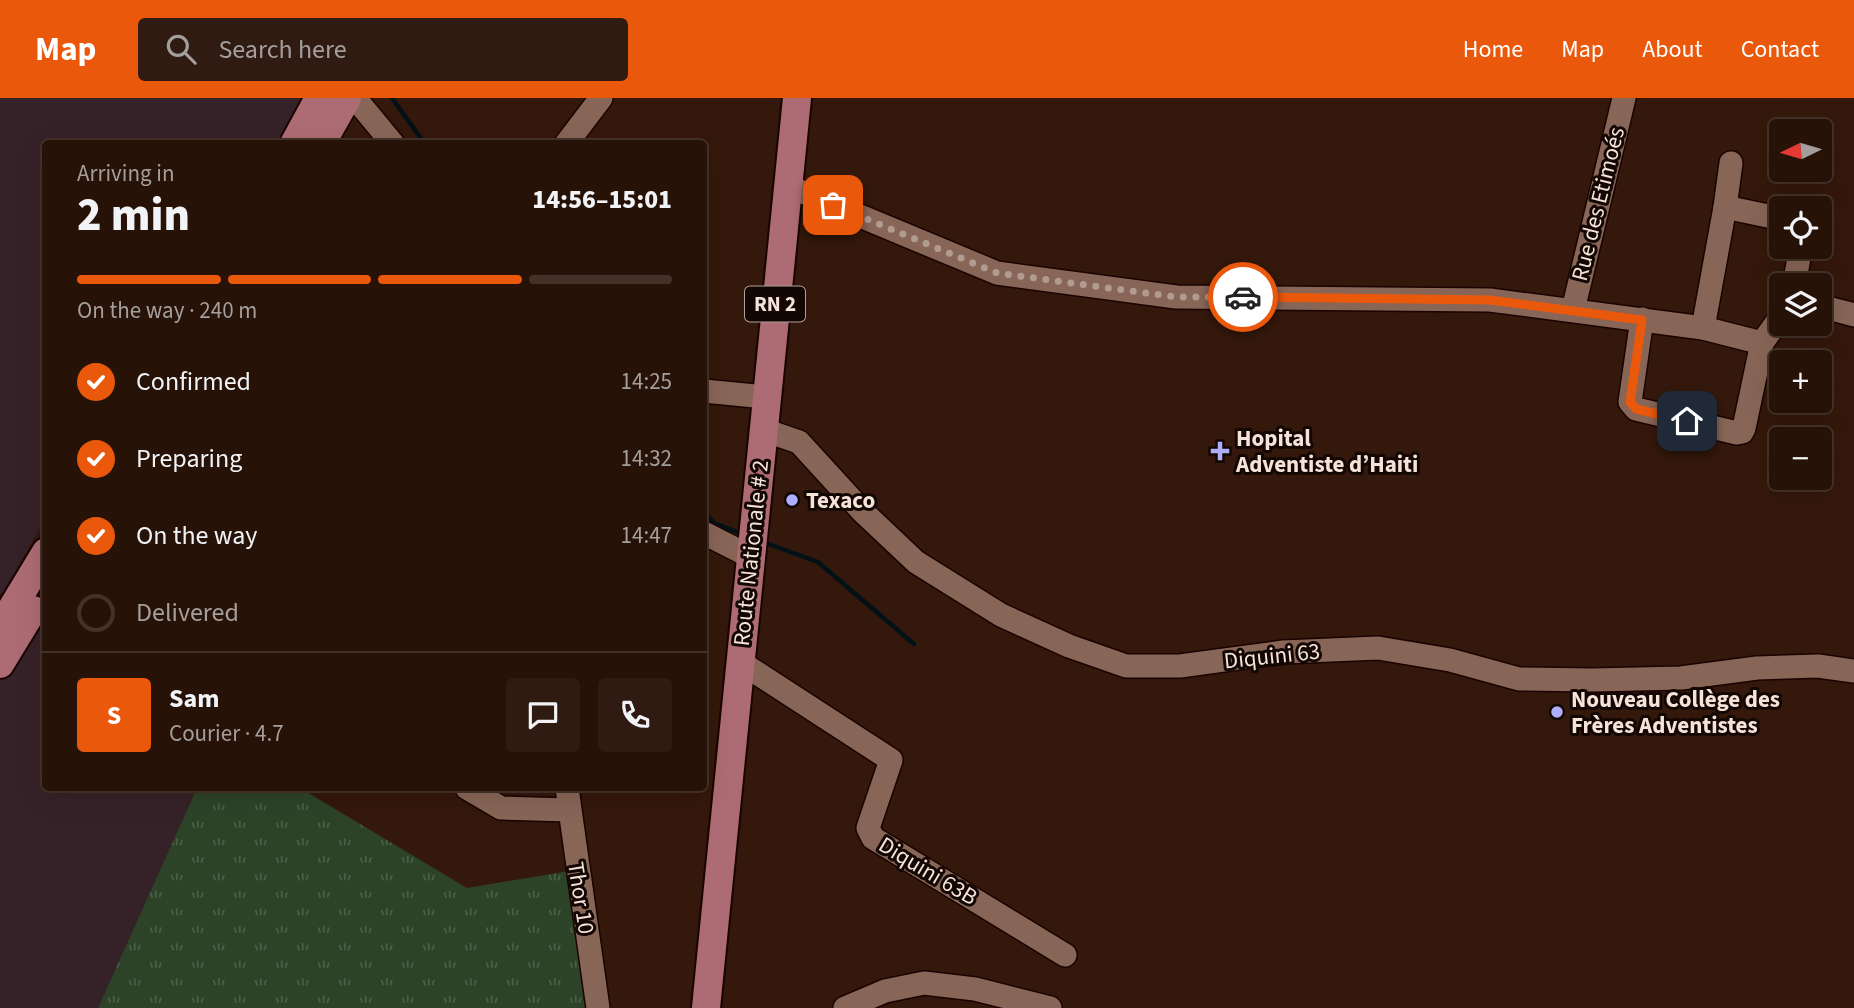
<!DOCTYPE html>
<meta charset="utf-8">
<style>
body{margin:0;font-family:"Source Sans 3",sans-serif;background:#2f1b12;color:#f1f3f6;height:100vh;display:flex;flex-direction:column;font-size:26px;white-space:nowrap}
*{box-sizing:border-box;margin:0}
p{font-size:23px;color:#a49e9c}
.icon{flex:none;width:38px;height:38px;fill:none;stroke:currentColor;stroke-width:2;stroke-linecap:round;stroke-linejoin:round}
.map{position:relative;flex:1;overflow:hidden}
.drawer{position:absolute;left:42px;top:42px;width:665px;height:651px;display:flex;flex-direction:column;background:#271208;border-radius:7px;box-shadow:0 7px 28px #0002,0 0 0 2px #433229}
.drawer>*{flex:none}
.needle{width:46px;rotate:265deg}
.controls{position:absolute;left:1769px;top:21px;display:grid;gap:14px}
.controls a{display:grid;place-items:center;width:63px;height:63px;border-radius:7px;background:#271208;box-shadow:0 7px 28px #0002,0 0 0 2px #433229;font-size:35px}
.pin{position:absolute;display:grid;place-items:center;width:60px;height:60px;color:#fff;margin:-30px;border-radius:14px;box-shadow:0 4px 10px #0006}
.courier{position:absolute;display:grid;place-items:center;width:70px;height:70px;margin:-35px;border:5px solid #ea580c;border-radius:50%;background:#fff;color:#222;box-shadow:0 2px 9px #0007}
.head em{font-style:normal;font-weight:800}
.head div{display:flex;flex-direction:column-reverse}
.head{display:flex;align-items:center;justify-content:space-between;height:119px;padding:0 35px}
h1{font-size:46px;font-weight:800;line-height:52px}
.bar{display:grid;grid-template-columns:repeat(4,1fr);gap:10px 7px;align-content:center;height:84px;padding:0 35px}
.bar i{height:9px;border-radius:5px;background:#433229}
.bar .on{background:#ea580c}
.bar p{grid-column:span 4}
.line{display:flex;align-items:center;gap:18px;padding:0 35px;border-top:2px solid #433229}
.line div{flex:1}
.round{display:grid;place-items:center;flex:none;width:74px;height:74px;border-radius:7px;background:#2f1b12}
ol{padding:0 35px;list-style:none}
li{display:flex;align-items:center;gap:21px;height:77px}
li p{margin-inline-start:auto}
li .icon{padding:7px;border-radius:50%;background:#ea580c;color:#fff;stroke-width:4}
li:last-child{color:#a49e9c}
li i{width:38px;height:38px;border:4px solid #433229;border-radius:50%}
header{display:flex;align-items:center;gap:42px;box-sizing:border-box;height:98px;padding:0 35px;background:#ea580c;color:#fff}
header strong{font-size:33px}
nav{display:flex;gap:38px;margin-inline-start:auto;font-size:24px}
.search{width:490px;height:63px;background:#2f1b12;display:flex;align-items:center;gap:18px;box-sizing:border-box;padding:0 24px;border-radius:7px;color:#a49e9c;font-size:26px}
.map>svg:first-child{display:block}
.industrial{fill:#352228}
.park{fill:url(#park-tufts)}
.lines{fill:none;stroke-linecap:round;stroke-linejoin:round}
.stream{stroke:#021116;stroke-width:4.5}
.minor-casing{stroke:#1a0300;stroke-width:26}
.major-casing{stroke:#1a0300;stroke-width:32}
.minor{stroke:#886657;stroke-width:23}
.major{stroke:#ad6c73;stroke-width:28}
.done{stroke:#b19b91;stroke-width:7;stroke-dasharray:0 12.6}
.route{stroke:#ea580c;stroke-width:9}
.poi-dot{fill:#afaefa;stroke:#130703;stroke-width:2.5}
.labels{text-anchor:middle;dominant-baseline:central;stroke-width:6;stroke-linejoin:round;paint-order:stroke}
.shield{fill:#130703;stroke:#b1a099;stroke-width:2}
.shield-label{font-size:21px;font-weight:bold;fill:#f5e2d9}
.street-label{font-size:23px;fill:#f5e2d9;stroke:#130703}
.poi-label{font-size:23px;font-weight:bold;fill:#f5e2d9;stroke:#130703;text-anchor:start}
</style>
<header>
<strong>Map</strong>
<div class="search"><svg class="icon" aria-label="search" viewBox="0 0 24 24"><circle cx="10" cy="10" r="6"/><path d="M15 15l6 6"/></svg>Search here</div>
<nav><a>Home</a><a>Map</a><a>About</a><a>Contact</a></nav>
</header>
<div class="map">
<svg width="1854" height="910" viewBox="0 0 1854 910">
<defs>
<pattern id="park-tufts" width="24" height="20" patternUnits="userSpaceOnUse" patternTransform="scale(1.75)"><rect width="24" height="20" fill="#2d4328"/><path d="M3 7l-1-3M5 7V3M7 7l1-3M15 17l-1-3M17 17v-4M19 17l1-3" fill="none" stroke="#4c5e47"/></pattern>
</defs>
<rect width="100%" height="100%" fill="#34180b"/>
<path class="industrial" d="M0,0H318L289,45L46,46L45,421L2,497L45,526L46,690H197L98,910H0V501L2,497L0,495Z"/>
<path class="park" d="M197,690H300L467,790L569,773L586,910H98Z"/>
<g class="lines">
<g class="stream">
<path d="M392,0L425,46"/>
<path d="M704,414L714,425L745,437"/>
<path d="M763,444L818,464L914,546"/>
</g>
<g class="minor-casing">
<g id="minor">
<path d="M355,0L393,46"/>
<path d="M566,46L601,0"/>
<path d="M788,88L997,175L1176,199L1490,202L1703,230L1762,245"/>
<path d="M1725,109L1782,121"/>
<path d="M1794,187L1801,149"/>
<path d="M1820,208L1854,217"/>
<path d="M1573,212L1624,0"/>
<path d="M1642,221L1630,304L1636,311L1737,335L1742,334L1744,330L1762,245L1782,217"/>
<path d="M1703,230L1725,109L1731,65"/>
<path d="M704,293L765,299"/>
<path d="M764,332L799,344L863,414L916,464L1001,517L1069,548L1126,568H1180L1283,554L1378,550L1450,562L1519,581L1592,582L1681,580L1757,570L1818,568L1854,573"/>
<path d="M704,435L751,459"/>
<path d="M740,564L891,662L868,730L873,740L1065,857"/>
<path d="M467,690L501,710L569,712"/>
<path d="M567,690L598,910"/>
<path d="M845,910L885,893L924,885L975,891L1050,910"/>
</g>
</g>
<g class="major-casing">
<g id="major">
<path d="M294,46L319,0"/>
<path d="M321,46L347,0"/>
<path d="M0,530L46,454"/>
<path d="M0,566L33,512"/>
<path d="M706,910L797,0"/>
</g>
</g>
<use href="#minor" class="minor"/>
<use href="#major" class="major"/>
</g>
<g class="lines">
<path class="done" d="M833,107L997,175L1176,199H1243"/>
<path class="route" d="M1243,199L1490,202L1642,222L1630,304L1636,311L1687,323"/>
</g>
<g class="poi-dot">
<path d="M1216.5 342.5h7v7h7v7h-7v7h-7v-7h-7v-7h7z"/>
<circle cx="792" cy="402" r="7"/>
<circle cx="1557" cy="614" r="7"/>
</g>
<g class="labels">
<rect class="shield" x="745" y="188.5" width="60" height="35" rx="5"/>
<g class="shield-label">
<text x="775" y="206">RN 2</text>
</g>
<g class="street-label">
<text transform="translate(1598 106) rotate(-76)">Rue des Etimoés</text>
<text transform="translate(751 455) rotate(-84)">Route Nationale # 2</text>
<text transform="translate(1272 558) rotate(-6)">Diquini 63</text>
<text transform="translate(928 773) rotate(31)">Diquini 63B</text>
<text transform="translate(581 800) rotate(81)">Thor 10</text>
</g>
<g class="poi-label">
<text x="1236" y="340">Hopital<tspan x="1236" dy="26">Adventiste d’Haiti</tspan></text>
<text x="806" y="402">Texaco</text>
<text x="1571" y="601">Nouveau Collège des<tspan x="1571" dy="26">Frères Adventistes</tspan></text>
</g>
</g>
</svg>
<div class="controls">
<a><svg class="needle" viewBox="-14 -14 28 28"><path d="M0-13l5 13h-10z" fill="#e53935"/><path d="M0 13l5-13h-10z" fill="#a49e9c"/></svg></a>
<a><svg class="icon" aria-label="locate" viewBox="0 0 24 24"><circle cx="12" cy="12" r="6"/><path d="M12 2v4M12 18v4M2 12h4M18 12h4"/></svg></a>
<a><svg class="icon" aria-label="layers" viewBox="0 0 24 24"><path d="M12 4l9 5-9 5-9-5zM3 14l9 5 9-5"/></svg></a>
<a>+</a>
<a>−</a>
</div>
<div class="pin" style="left:833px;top:107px;background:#ea580c"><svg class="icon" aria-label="bag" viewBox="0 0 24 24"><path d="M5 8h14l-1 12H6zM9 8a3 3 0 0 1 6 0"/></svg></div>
<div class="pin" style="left:1687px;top:323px;background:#1f2937"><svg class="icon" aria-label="home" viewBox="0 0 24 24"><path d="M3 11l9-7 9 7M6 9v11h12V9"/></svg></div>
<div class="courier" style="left:1243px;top:199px"><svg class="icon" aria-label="car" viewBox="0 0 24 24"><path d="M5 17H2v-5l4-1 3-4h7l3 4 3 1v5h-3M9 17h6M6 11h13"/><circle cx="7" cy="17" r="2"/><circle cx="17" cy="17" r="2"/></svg></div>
<section class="drawer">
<div class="head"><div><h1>2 min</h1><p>Arriving in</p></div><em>14:56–15:01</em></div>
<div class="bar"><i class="on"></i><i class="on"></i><i class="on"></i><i></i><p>On the way · 240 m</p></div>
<ol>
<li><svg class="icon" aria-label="check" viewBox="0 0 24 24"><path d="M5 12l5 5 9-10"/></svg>Confirmed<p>14:25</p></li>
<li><svg class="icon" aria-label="check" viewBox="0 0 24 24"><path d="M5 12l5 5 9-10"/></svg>Preparing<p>14:32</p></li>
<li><svg class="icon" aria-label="check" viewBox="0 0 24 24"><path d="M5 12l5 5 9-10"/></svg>On the way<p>14:47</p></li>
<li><i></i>Delivered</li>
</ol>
<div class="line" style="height:126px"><b class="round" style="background:#ea580c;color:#fff">S</b><div><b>Sam</b><p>Courier · 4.7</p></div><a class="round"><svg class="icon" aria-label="chat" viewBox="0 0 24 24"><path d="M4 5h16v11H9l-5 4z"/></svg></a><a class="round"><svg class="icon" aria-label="phone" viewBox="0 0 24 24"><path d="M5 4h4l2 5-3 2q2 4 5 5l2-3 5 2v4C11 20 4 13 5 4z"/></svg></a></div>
</section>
</div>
